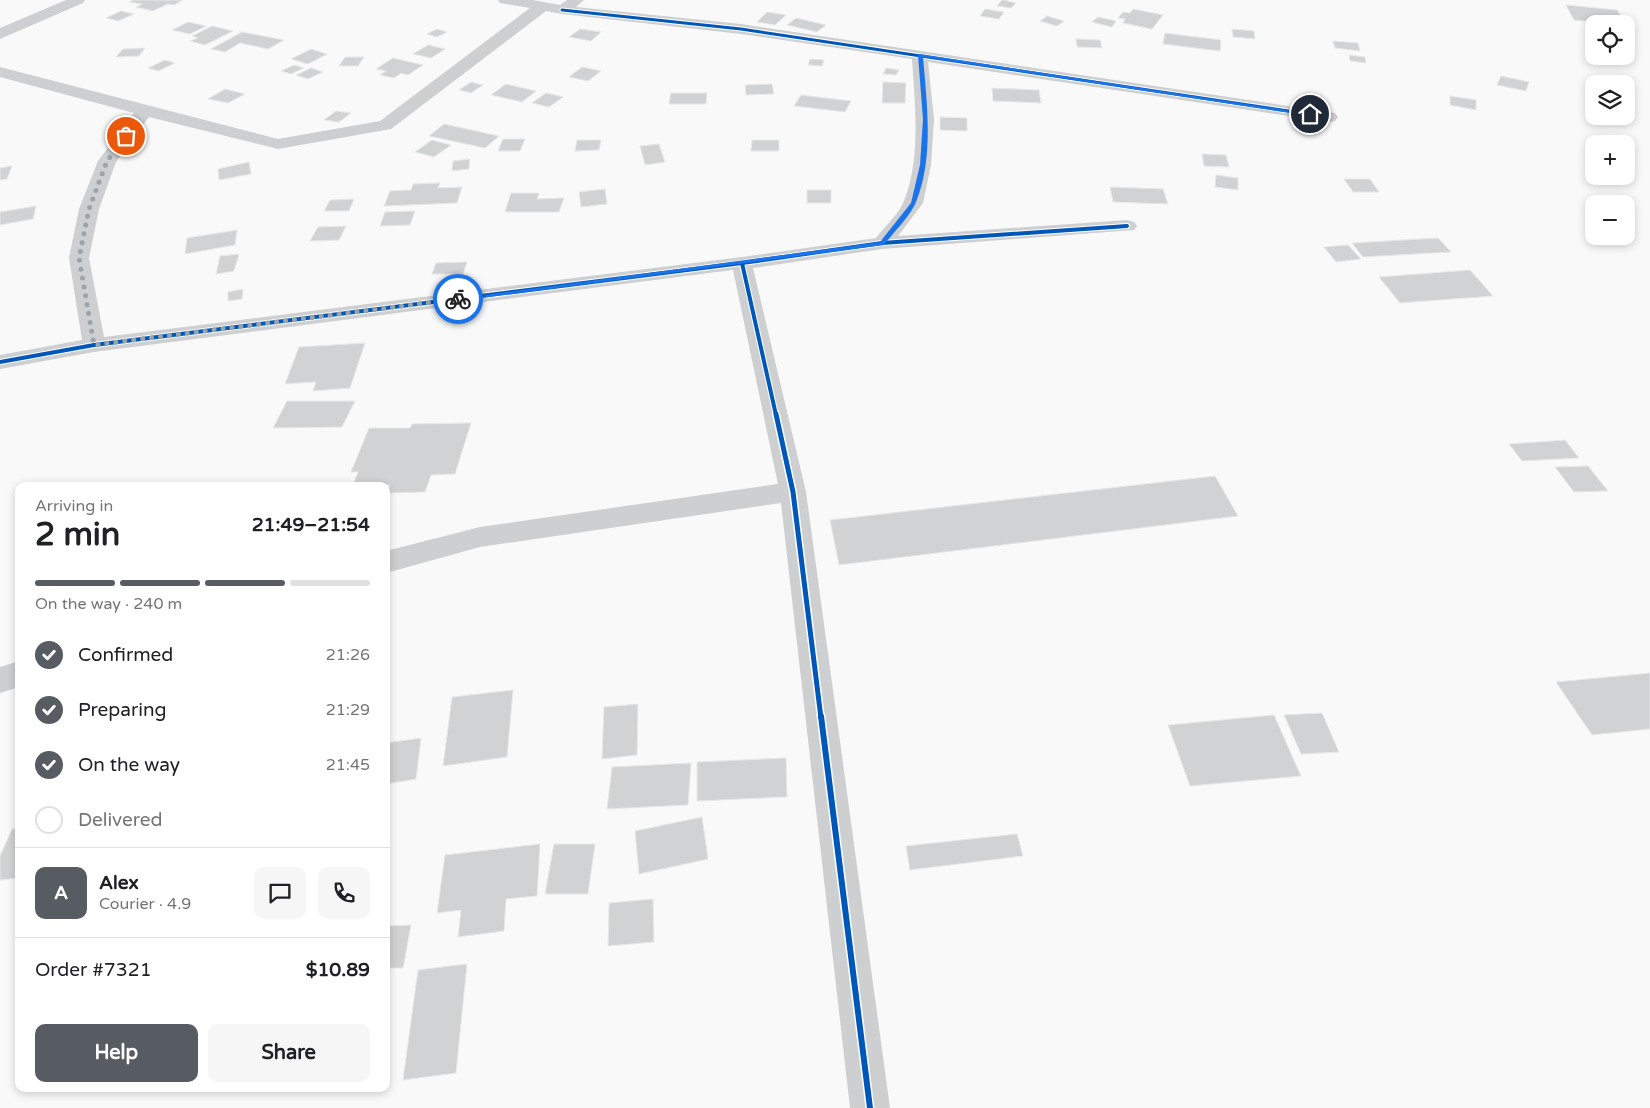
<!DOCTYPE html>
<meta charset="utf-8">
<style>
body{margin:0;font-family:"Varela Round",sans-serif;background:#f6f6f6;color:#202124;height:100vh;display:flex;flex-direction:column;font-size:19px;white-space:nowrap}
*{box-sizing:border-box;margin:0}
p{font-size:16px;color:#757577}
.icon{flex:none;width:28px;height:28px;fill:none;stroke:currentColor;stroke-width:2;stroke-linecap:round;stroke-linejoin:round}
.map{position:relative;flex:1;overflow:hidden}
.side{position:absolute;left:15px;top:482px;width:375px;height:610px;display:flex;flex-direction:column;background:#fff;border-radius:10px;box-shadow:0 2px 8px #0003}
.side>*{flex:none}
.tools{position:absolute;left:1585px;top:15px;display:grid;gap:10px}
.tools a{display:grid;place-items:center;width:50px;height:50px;border-radius:10px;background:#fff;box-shadow:0 2px 8px #0003;font-size:25px}
.pin{position:absolute;display:grid;place-items:center;width:42px;height:42px;color:#fff;margin:-21px;border:2px solid #fff;border-radius:50%;box-shadow:0 1px 5px #0007}
.courier{position:absolute;display:grid;place-items:center;width:50px;height:50px;margin:-25px;border:4px solid #1a73e8;border-radius:50%;background:#fff;color:#222;box-shadow:0 1px 6px #0007}
.summary em{font-style:normal;font-weight:800}
.summary div{display:flex;flex-direction:column-reverse}
.summary{display:flex;align-items:center;justify-content:space-between;height:85px;padding:0 20px}
h1{font-size:32px;font-weight:800;line-height:38px}
.bar{display:grid;grid-template-columns:repeat(4,1fr);gap:8px 5px;align-content:center;height:60px;padding:0 20px}
.bar i{height:6px;border-radius:4px;background:#e0e0e0}
.bar .on{background:#565c61}
.bar p{grid-column:span 4}
.line{display:flex;align-items:center;gap:12px;padding:0 20px;border-top:1px solid #e0e0e0}
.line div{flex:1}
.round{display:grid;place-items:center;flex:none;width:52px;height:52px;border-radius:10px;background:#f6f6f6}
ol{padding:0 20px;list-style:none}
li{display:flex;align-items:center;gap:15px;height:55px}
li p{margin-inline-start:auto}
li .icon{padding:5px;border-radius:50%;background:#565c61;color:#fff;stroke-width:4}
li:last-child{color:#757577}
li i{width:28px;height:28px;border:2px solid #e0e0e0;border-radius:50%}
.button{display:flex;gap:10px;margin-top:auto;padding:10px 20px}
.button a{flex:1;height:58px;border-radius:10px;background:#565c61;color:#fff;font-size:20px;font-weight:800;line-height:58px;text-align:center}
.button a+a{background:#f6f6f6;color:#202124}
.map>svg:first-child{display:block}
.building{fill:#d0d2d3;stroke:#e8e8e8}
.lines{fill:none;stroke-linecap:round;stroke-linejoin:round}
.minor{fill:#cecfd0;fill-rule:evenodd}
.cycleway-far3-casing{stroke:#fff;stroke-width:5}
.cycleway-far2-casing{stroke:#fff;stroke-width:6}
.cycleway-far1-casing{stroke:#fff;stroke-width:8}
.cycleway-casing{stroke:#fff;stroke-width:9}
.cycleway-far3{stroke:#0057b8;stroke-width:3}
.cycleway-far2{stroke:#0057b8;stroke-width:4}
.cycleway-far1{stroke:#0057b8;stroke-width:5}
.cycleway{stroke:#0057b8;stroke-width:6}
.route{fill:#1a73e8}
.done{stroke:#99a4ac;stroke-width:5;stroke-dasharray:0 9}
</style>
<div class="map">
<svg width="1650" height="1108" viewBox="0 0 1650 1108">
<rect width="100%" height="100%" fill="#f9f9f9"/>
<g class="building">
<path d="M133,0H183L174,5L168,4L153,11L136,7L142,4L129,2Z"/>
<path d="M1002,0H1004L1016,3L1011,8L997,6Z"/>
<path d="M1566,5L1617,10L1627,25L1574,20Z"/>
<path d="M985,9L1004,12L999,19L980,16Z"/>
<path d="M1133,9L1163,15L1152,29L1123,23L1125,19L1118,18L1123,12L1130,13Z"/>
<path d="M121,11L134,14L118,21L106,18Z"/>
<path d="M767,12L786,15L775,25L757,22Z"/>
<path d="M1047,16L1064,21L1057,26L1040,21Z"/>
<path d="M1098,17L1116,21L1112,27L1092,22Z"/>
<path d="M796,18L826,25L817,32L787,25Z"/>
<path d="M188,22L206,26L190,34L172,30Z"/>
<path d="M212,26L233,31L205,45L190,41L198,38L192,36Z"/>
<path d="M437,29L447,32L437,37L427,34Z"/>
<path d="M580,29L601,32L591,41L569,37Z"/>
<path d="M1232,29L1254,31L1255,39L1233,37Z"/>
<path d="M242,32L284,40L268,49L240,43L225,52L211,49Z"/>
<path d="M1165,33L1221,40L1220,51L1163,44Z"/>
<path d="M1076,39L1100,40L1102,48L1077,47Z"/>
<path d="M1333,41L1358,43L1360,51L1335,48Z"/>
<path d="M428,45L445,49L431,58L413,54Z"/>
<path d="M145,48L139,56L116,57L123,49Z"/>
<path d="M311,49L327,54L308,64L291,59Z"/>
<path d="M1349,55L1365,57L1366,63L1350,61Z"/>
<path d="M345,57H364L358,66H339Z"/>
<path d="M393,58L423,65L408,75L401,73L394,78L380,75L386,71L376,69Z"/>
<path d="M810,59L824,60L822,66L808,65Z"/>
<path d="M165,60L175,63L158,71L148,68Z"/>
<path d="M294,65L304,68L291,74L281,71Z"/>
<path d="M582,67L601,71L588,81L569,77Z"/>
<path d="M311,68L323,72L308,79L296,75Z"/>
<path d="M886,68L899,70L896,75L883,74Z"/>
<path d="M1501,76L1529,82L1526,91L1497,85Z"/>
<path d="M471,82L483,85L471,93L459,90Z"/>
<path d="M883,82L906,83L905,103H882Z"/>
<path d="M506,84L536,91L522,102L491,95Z"/>
<path d="M772,84L774,94L746,95L745,85Z"/>
<path d="M992,88L1039,90L1041,103L993,101Z"/>
<path d="M225,89L245,94L228,103L208,99Z"/>
<path d="M546,93L563,97L549,107L532,103Z"/>
<path d="M671,93H707L706,104H669Z"/>
<path d="M801,95L851,101L845,112L794,106Z"/>
<path d="M1450,96L1476,100V110L1450,105Z"/>
<path d="M336,111L351,113L339,122L324,120Z"/>
<path d="M940,117L967,118V131L940,130Z"/>
<path d="M444,124L499,136L485,148L429,136Z"/>
<path d="M503,139H525L520,151H498Z"/>
<path d="M432,140L451,145L434,157L415,152Z"/>
<path d="M577,140H601L599,150L575,151Z"/>
<path d="M752,140H779V151H751Z"/>
<path d="M659,144L665,162L645,165L640,146Z"/>
<path d="M1202,154L1226,155L1229,167L1204,166Z"/>
<path d="M470,159L469,169L452,171L453,161Z"/>
<path d="M249,162L251,174L219,180L218,169Z"/>
<path d="M12,166L7,179L0,180V168Z"/>
<path d="M1216,175L1238,178V190L1215,187Z"/>
<path d="M1344,179H1370L1379,192H1353Z"/>
<path d="M440,183L438,188L462,187L457,203L384,206L390,191L411,190L413,184Z"/>
<path d="M1110,187L1163,189L1168,204L1113,202Z"/>
<path d="M605,189L607,204L581,207L579,192Z"/>
<rect x="807" y="190" width="24" height="13"/>
<path d="M511,193H539L537,199L564,198L559,212H505Z"/>
<path d="M354,199L349,211H324L330,200Z"/>
<path d="M36,206L33,219L0,225V212Z"/>
<path d="M415,211L410,225L380,226L385,212Z"/>
<path d="M346,226L339,240L310,241L318,227Z"/>
<path d="M237,230L235,245L185,254L187,238Z"/>
<path d="M1438,238L1451,252L1363,257L1352,243Z"/>
<path d="M1348,245L1361,259L1336,262L1324,247Z"/>
<path d="M239,254L234,271L216,274L220,256Z"/>
<path d="M467,262L463,274H432L436,263Z"/>
<path d="M1470,270L1493,296L1400,303L1379,277Z"/>
<path d="M243,289L242,299L228,301V292Z"/>
<path d="M365,343L350,388L313,391L316,382L285,384L299,347Z"/>
<path d="M287,401H355L342,427L273,428Z"/>
<path d="M471,423L455,474L431,475L425,492L387,493L390,485H353L358,472H351L369,428H410L412,424Z"/>
<path d="M1565,440L1579,458L1522,461L1509,444Z"/>
<path d="M1588,466L1608,491L1574,492L1555,467Z"/>
<path d="M1215,476L1238,516L839,565L830,520Z"/>
<path d="M1650,673V729L1592,735L1556,682Z"/>
<path d="M513,690L507,757L443,766L452,697Z"/>
<path d="M638,704L637,755L602,759L604,707Z"/>
<path d="M1322,713L1339,752L1301,754L1284,715Z"/>
<path d="M1274,715L1301,776L1190,786L1168,725Z"/>
<path d="M421,738L416,779L386,784V743Z"/>
<path d="M786,758L787,797L697,801V762Z"/>
<path d="M691,763L688,805L607,809L612,767Z"/>
<path d="M702,817L708,859L639,874L635,831Z"/>
<path d="M19,828V878L0,880V856L12,829Z"/>
<path d="M1017,834L1023,856L910,870L906,846Z"/>
<path d="M540,844L537,896L506,899L504,931L458,937L461,910L437,913L445,855Z"/>
<path d="M554,844H595L588,894H545Z"/>
<path d="M653,899L654,942L608,946L609,903Z"/>
<path d="M411,925L403,968H386V926Z"/>
<path d="M467,964L456,1073L403,1080L418,970Z"/>
</g>
<g class="lines">
<g class="minor">
<path d="M66,0H85L83,3L0,39V28Z"/>
<path d="M498,0H533L560,5L567,0H584L576,7L741,24L1329,112L1335,113L1338,117L1335,121L1329,122L928,62L934,119L931,165L923,203L898,236L1127,220L1134,222L1137,226L1134,230L882,249L753,268L806,492L890,1108H850L781,503L480,547L386,573V551L480,527L778,484L733,270L94,352L0,369V355L82,340L69,258L79,209L98,161L134,113L0,77V67L278,139L380,121L530,8L500,3ZM546,11L562,14L741,34L912,59C915,104 921,159 904,201C899,214 884,227 876,238L742,257L104,337L89,258L99,209L116,162L149,117L278,149L391,129Z"/>
<path d="M19,661V687L0,693V667Z"/>
</g>
<g class="cycleway-far3-casing">
<path id="cycleway-far3" d="M562,10L741,29L1329,117"/>
</g>
<g class="cycleway-far2-casing">
<g id="cycleway-far2">
<path d="M742,263L776,415"/>
<path d="M0,362L94,345L742,263L882,243L1127,226"/>
</g>
</g>
<g class="cycleway-far1-casing">
<path id="cycleway-far1" d="M776,414L793,492L821,718"/>
</g>
<g class="cycleway-casing">
<path id="cycleway" d="M821,716L870,1108"/>
</g>
<use href="#cycleway-far3" class="cycleway-far3"/>
<use href="#cycleway-far2" class="cycleway-far2"/>
<use href="#cycleway-far1" class="cycleway-far1"/>
<use href="#cycleway" class="cycleway"/>
</g>
<path class="route" d="M920,54L1312,114L1310,116L923,57C927,104 934,157 916,202C911,215 893,233 884,245L458,301L455,299L880,242L911,203L920,165L923,119L918,55Z"/>
<g class="lines">
<path class="done" d="M126,136L107,161L89,209L79,258L94,345L458,299"/>
</g>
</svg>
<div class="tools">
<a><svg class="icon" aria-label="locate" viewBox="0 0 24 24"><circle cx="12" cy="12" r="6"/><path d="M12 2v4M12 18v4M2 12h4M18 12h4"/></svg></a>
<a><svg class="icon" aria-label="layers" viewBox="0 0 24 24"><path d="M12 4l9 5-9 5-9-5zM3 14l9 5 9-5"/></svg></a>
<a>+</a>
<a>−</a>
</div>
<div class="pin" style="left:126px;top:136px;background:#ea580c"><svg class="icon" aria-label="bag" viewBox="0 0 24 24"><path d="M5 8h14l-1 12H6zM9 8a3 3 0 0 1 6 0"/></svg></div>
<div class="pin" style="left:1310px;top:114px;background:#1f2937"><svg class="icon" aria-label="home" viewBox="0 0 24 24"><path d="M3 11l9-7 9 7M6 9v11h12V9"/></svg></div>
<div class="courier" style="left:458px;top:299px"><svg class="icon" aria-label="bike" viewBox="0 0 24 24"><circle cx="6" cy="16" r="4"/><circle cx="18" cy="16" r="4"/><path d="M6 16l4-8h5l3 8M10 8l3 8H6M13 5h3"/></svg></div>
<section class="side">
<div class="summary"><div><h1>2 min</h1><p>Arriving in</p></div><em>21:49–21:54</em></div>
<div class="bar"><i class="on"></i><i class="on"></i><i class="on"></i><i></i><p>On the way · 240 m</p></div>
<ol>
<li><svg class="icon" aria-label="check" viewBox="0 0 24 24"><path d="M5 12l5 5 9-10"/></svg>Confirmed<p>21:26</p></li>
<li><svg class="icon" aria-label="check" viewBox="0 0 24 24"><path d="M5 12l5 5 9-10"/></svg>Preparing<p>21:29</p></li>
<li><svg class="icon" aria-label="check" viewBox="0 0 24 24"><path d="M5 12l5 5 9-10"/></svg>On the way<p>21:45</p></li>
<li><i></i>Delivered</li>
</ol>
<div class="line" style="height:90px"><b class="round" style="background:#565c61;color:#fff">A</b><div><b>Alex</b><p>Courier · 4.9</p></div><a class="round"><svg class="icon" aria-label="chat" viewBox="0 0 24 24"><path d="M4 5h16v11H9l-5 4z"/></svg></a><a class="round"><svg class="icon" aria-label="phone" viewBox="0 0 24 24"><path d="M5 4h4l2 5-3 2q2 4 5 5l2-3 5 2v4C11 20 4 13 5 4z"/></svg></a></div>
<div class="line" style="height:65px"><div>Order #7321</div><b>$10.89</b></div>
<div class="button"><a>Help</a><a>Share</a></div>
</section>
</div>
